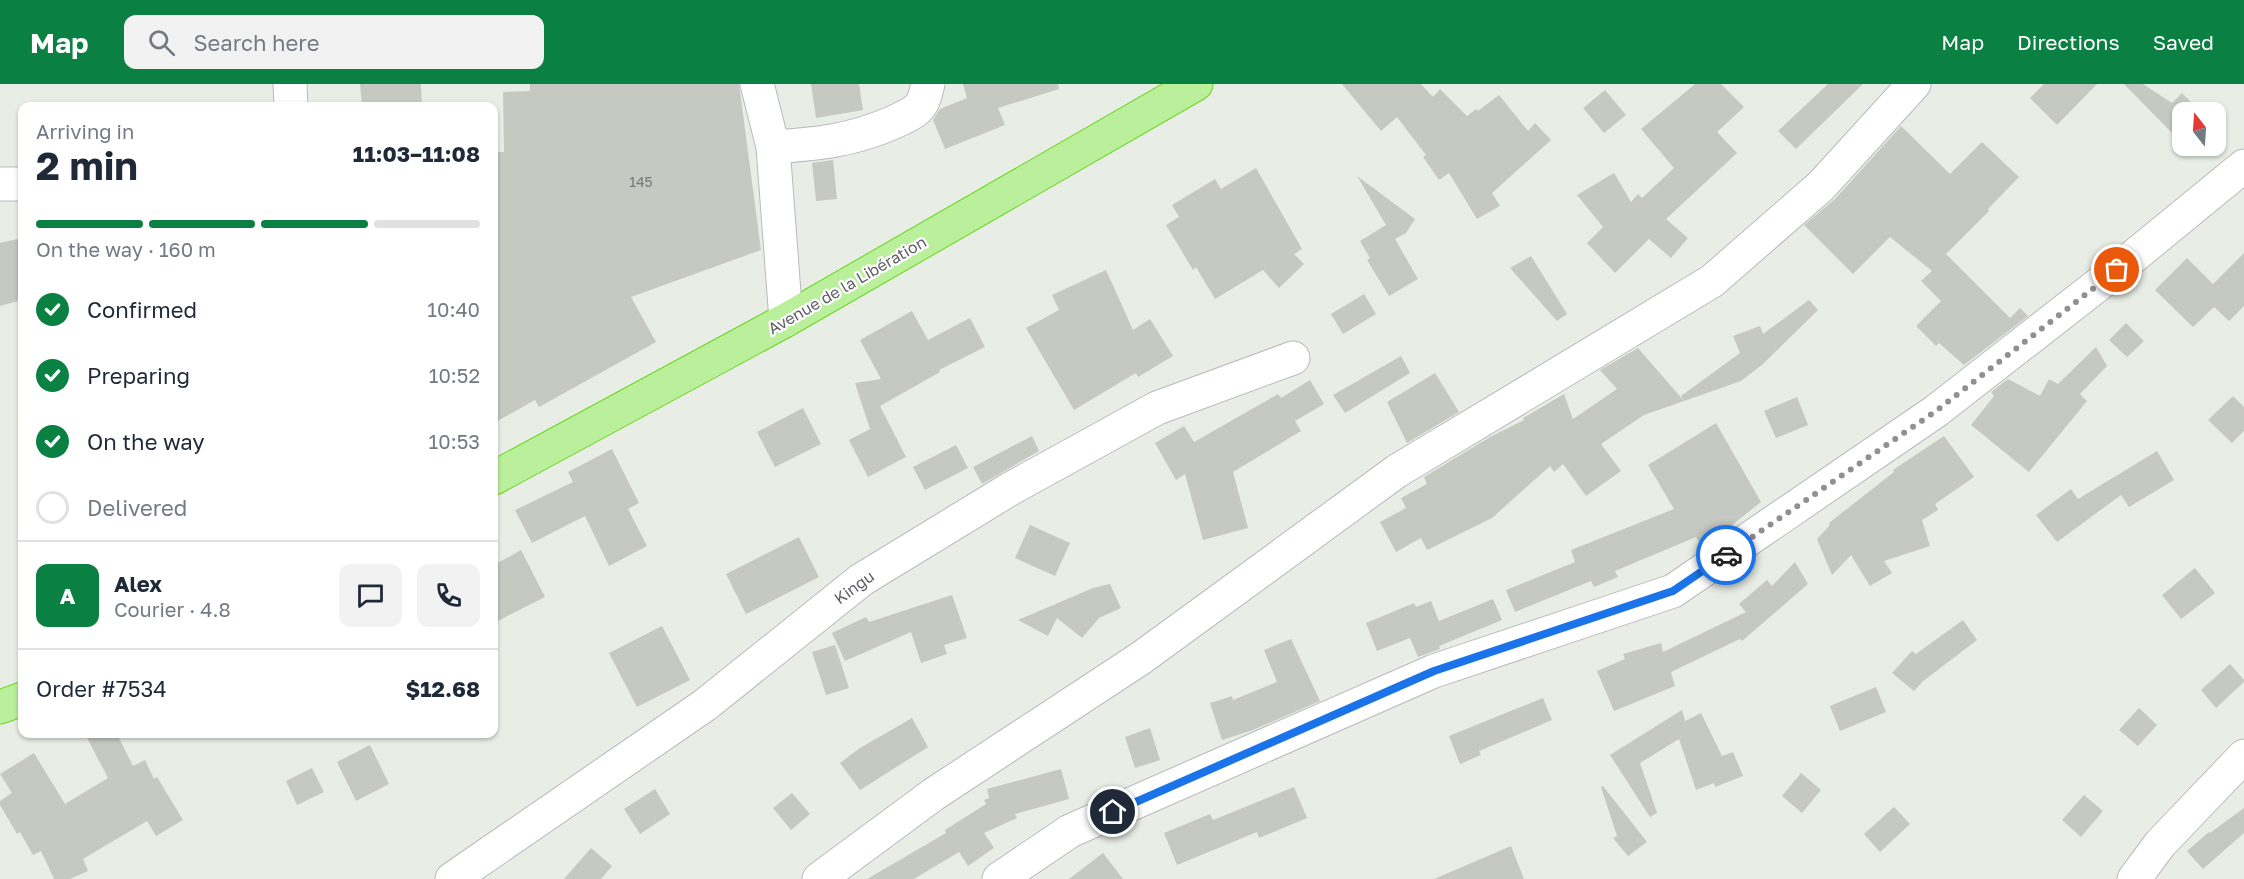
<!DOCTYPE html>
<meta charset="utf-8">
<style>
body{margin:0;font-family:"Golos Text",sans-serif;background:#f2f2f3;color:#1f2937;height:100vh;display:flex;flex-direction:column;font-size:22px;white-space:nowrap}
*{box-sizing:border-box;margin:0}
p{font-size:20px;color:#747a83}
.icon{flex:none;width:33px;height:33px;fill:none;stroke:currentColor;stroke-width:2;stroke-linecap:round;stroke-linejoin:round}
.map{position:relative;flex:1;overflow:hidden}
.drawer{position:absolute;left:18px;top:18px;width:480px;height:636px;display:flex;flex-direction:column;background:#fff;border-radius:12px;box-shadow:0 2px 4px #0004}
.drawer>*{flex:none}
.needle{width:39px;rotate:343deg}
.buttons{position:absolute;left:2172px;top:18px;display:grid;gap:12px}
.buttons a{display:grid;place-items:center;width:54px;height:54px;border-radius:12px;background:#fff;box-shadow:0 2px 4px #0004;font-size:30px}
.pin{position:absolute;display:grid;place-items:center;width:51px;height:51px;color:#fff;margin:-26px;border:3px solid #fff;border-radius:50%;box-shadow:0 2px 6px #0007}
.courier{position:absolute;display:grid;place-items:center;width:60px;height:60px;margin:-30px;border:4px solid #1a73e8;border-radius:50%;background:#fff;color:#222;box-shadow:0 2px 8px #0007}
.summary em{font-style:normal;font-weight:700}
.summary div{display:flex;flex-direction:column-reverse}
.summary{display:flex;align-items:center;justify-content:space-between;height:102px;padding:0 18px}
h1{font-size:39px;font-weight:700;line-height:45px}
.bar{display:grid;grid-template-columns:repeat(4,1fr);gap:9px 6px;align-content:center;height:72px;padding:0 18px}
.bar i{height:8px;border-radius:4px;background:#e0e1e3}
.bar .on{background:#0b8043}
.bar p{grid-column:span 4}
.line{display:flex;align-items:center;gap:15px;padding:0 18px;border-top:2px solid #e0e1e3}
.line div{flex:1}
.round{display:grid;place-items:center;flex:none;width:63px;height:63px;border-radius:12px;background:#f2f2f3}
ol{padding:0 18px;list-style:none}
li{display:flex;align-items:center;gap:18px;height:66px}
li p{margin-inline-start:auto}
li .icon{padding:6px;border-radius:50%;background:#0b8043;color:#fff;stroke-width:4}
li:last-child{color:#747a83}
li i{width:33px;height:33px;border:3px solid #e0e1e3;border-radius:50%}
header{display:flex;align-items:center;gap:36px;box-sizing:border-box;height:84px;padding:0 30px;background:#0b8043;color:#fff}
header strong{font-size:28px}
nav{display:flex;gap:33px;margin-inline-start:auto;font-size:21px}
.search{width:420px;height:54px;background:#f2f2f3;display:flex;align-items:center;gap:15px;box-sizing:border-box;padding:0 21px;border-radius:12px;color:#747a83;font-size:22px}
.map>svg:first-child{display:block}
.building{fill:#c5c9c2}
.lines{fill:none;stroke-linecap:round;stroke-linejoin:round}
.street-casing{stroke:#bab8be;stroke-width:35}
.highway-casing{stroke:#6bd61d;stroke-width:35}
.street{stroke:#fff;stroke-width:33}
.highway{stroke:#baef9b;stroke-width:33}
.done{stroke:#909092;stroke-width:6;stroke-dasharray:0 10.8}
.route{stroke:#1a73e8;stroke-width:8}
.labels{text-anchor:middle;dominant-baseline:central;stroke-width:4.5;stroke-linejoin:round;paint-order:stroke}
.number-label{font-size:14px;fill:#79787c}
.street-label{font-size:16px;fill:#605d64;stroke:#fff}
</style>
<header>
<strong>Map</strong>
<div class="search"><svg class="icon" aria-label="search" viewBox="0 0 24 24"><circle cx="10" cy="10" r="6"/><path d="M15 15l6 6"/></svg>Search here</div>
<nav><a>Map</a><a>Directions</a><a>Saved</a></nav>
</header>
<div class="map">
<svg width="2244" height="795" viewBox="0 0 2244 795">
<rect width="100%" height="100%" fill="#e8eee6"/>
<g class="building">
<path d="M360,0H421L422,22H362Z"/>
<path d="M530,0H739L761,166L631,213L656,258L539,323L535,316L494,339V68H504L503,8L530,7Z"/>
<path d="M811,0H859L863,26L816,34Z"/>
<path d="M963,0H1058L1059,5L998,24L1005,41L945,65L933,36L940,25L967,14Z"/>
<path d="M1342,0H1421L1433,13L1440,5L1467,32L1476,25L1478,27L1499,11L1528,47L1535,39L1551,56L1492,109L1500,122L1477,135L1449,89L1439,96L1423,73L1426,71L1397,33L1381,47Z"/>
<path d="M1695,0H1721L1744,23L1717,48L1737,69L1666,135L1688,154L1671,174L1649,155L1615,189L1587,159L1603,143L1577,111L1614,89L1631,118L1638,110L1642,114L1674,84L1641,45Z"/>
<path d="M1828,0H1863L1796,65L1778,47Z"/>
<path d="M2044,0H2097L2057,41L2030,14Z"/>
<path d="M2124,0H2143L2172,19L2182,9L2201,28H2182V53L2176,47L2173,50Z"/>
<path d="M1605,6L1626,31L1604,49L1583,24Z"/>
<path d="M1901,42L1950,90L1982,58L2019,93L1988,125L1989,127L1946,170L2010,234L2020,224L2028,232L1964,281L1939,259L1936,262L1916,242L1941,217L1921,197L1932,187L1890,153L1853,190L1804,141L1835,115Z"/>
<path d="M833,76L837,115L816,117L812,79Z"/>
<path d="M1256,84L1302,165L1294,170L1304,180L1279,204L1263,186L1215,215L1196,183L1193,186L1166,141L1179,133L1172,121L1215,95L1221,105Z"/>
<path d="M1357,92L1415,135L1406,149L1395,155L1418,195L1389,212L1367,176L1370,174L1360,157L1386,141Z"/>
<path d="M22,154V216L0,222V159Z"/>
<path d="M2244,169V222L2229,237L2214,223L2193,243L2155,206L2187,174L2213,200Z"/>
<path d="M1531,172L1567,230L1557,237L1510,184Z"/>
<path d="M1106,186L1133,246L1150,235L1173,272L1138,293L1136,289L1074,326L1026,244L1059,226L1052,211Z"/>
<path d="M1364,210L1376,230L1343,250L1331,230Z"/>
<path d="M1809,216L1818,226L1763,280L1741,297L1684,317L1681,312L1740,269L1733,252L1760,242L1763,250Z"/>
<path d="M912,227L928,256L970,234L985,263L937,287L939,286L940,288L880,322L906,373L868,393L849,356L870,345L855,299L881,295L860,256Z"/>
<path d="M2126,239L2144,257L2127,273L2109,256Z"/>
<path d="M2096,263L2107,282L2080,310L2087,317L2029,388L1971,341L1994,312L1991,308L2008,295L2040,312L2049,295L2058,300Z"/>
<path d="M1638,264L1684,317L1644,331L1601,360L1621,387L1586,412L1563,380L1554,388L1550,382L1492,434L1427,466L1421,454L1396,468L1380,438L1406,424L1401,414L1427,400L1424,393L1490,353L1524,336L1523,334L1564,310L1573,335L1617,305L1600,286Z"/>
<path d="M1401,272L1410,289L1345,329L1333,311Z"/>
<path d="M1435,289L1459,328L1407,359L1387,318Z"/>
<path d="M1310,296L1324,320L1295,337L1301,347L1233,388L1248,444L1203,456L1185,390L1176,396L1155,359L1184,342L1194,358L1278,310L1281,314Z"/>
<path d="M2233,312L2244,323V347L2232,359L2208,336Z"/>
<path d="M1797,313L1808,341L1776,354L1764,327Z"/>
<path d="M803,324L821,360L775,383L757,348Z"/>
<path d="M1716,339L1761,418L1703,464L1696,453L1615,487L1618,493L1594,503L1591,497L1515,528L1506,506L1575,478L1571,466L1674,425L1648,381Z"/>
<path d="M1032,352L1039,367L982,400L973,383Z"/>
<path d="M1944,352L1974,393L1935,420L1938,426L1922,436L1930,462L1884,477L1892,489L1870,502L1851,471L1832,491L1817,455L1830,441L1829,439L1894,388L1893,386Z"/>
<path d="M956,361L968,384L925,406L913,383Z"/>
<path d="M612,365L639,419L628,425L647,462L609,482L585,432L532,459L515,426L573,398L568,388Z"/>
<path d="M2157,367L2174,396L2129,423L2121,411L2057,458L2036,431L2071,405L2078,415Z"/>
<path d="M1030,441L1070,459L1055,492L1015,474Z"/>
<path d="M799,453L819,493L746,530L726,490Z"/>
<path d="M521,466L545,513L494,539V481Z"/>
<path d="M1795,478L1808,500L1742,557L1740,555L1671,588L1675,602L1614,627L1597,587L1625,575L1623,570L1661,559L1663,568L1746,528L1739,520L1767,496L1772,502Z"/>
<path d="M2195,484L2215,509L2181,535L2162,511Z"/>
<path d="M1110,500L1121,524L1099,534L1082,554L1057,534L1048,552L1018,536L1093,504Z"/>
<path d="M952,511L967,554L944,561L947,570L921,579L911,548L845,577L832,549L866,533L869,538Z"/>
<path d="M1493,515L1502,536L1439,562L1440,565L1418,573L1410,554L1377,567L1366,539L1414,519L1416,523L1431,517L1439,537Z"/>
<path d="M1963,536L1977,556L1922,598L1914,607L1892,589L1912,567L1916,570Z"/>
<path d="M662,542L690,596L637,623L609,569Z"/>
<path d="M1291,555L1320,617L1253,646L1222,656L1210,619L1232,612L1233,616L1277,598L1264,566Z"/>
<path d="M835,561L849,604L826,611L812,568Z"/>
<path d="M2230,580L2244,596V598L2216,624L2201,606Z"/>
<path d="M1876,603L1886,628L1840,647L1830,622Z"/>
<path d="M1543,614L1552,636L1479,667L1481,671L1460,680L1449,652Z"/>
<path d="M2139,624L2157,641L2138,662L2119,646Z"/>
<path d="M1682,626L1685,637L1701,629L1722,672L1733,668L1743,692L1715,703L1714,699L1696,706L1679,655L1640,679L1657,729L1650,733L1610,671Z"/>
<path d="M912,634L928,663L860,706L840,679L860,664Z"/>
<path d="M1150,644L1160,676L1135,684L1125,653Z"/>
<path d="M85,650H117L133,682L145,676L154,695L157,693L183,736L156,752L147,737L83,775L88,787L70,795H54L41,767L33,771L20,748L17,750L0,721V717L12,709L0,690L34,669L65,720L108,694Z"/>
<path d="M370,661L389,700L356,717L337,678Z"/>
<path d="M312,684L324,708L297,721L286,697Z"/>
<path d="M1061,685L1069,715L1015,730L1017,734L984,749L994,764L968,782L959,768L914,795H867L946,749L945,746L986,720L984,716L989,714L987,705Z"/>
<path d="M1801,689L1821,706L1802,729L1782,712Z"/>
<path d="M1603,702L1647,758L1628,772L1613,754L1617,752L1601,703Z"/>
<path d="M1294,703L1307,734L1259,754L1257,748L1177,781L1164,749L1210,730L1213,736Z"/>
<path d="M655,705L670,730L640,750L624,725Z"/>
<path d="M792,709L810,730L791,746L773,724Z"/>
<path d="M2084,711L2103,727L2081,753L2062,736Z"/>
<path d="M1894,723L1910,740L1880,768L1864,750Z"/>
<path d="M2244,724V749L2203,785L2187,767L2209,748L2210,749Z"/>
<path d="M1511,762L1524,795H1434Z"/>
<path d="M591,764L612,782L601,795H564Z"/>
<path d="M1103,769L1123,795H1069Z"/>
</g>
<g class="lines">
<g class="street-casing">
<g id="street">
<path d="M290,0L291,22"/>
<path d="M757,0L773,63L786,236"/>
<path d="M773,63C817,60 850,57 892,39C900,35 914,30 920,22C925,16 926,7 928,0"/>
<path d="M0,100H22"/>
<path d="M452,795L705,621L861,496L1010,405L1157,324L1293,274"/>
<path d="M819,795L934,710L1141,574L1397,387L1712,197L1821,102L1914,0"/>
<path d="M999,795L1070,747L1434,587L1673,507L1936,327L2117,186L2244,82"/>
<path d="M2134,795L2160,760L2244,672"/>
</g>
</g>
<g class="highway-casing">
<g id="highway">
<path d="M494,394L786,236L1196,0"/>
<path d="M0,623L22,615"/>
</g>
</g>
<use href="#street" class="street"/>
<use href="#highway" class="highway"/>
</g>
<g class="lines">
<path class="done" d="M1726,471L1936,327L2117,186"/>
<path class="route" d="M1113,728L1434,587L1673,507L1726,471"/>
</g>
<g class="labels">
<g class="number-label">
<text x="641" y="97">145</text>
</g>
<g class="street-label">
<text transform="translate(847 201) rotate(-30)">Avenue de la Libération</text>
<text transform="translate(854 503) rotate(-36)">Kingu</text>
</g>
</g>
</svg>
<div class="buttons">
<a><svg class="needle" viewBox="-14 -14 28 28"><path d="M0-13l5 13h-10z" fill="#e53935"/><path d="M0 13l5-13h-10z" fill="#747a83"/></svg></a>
</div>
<div class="pin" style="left:2117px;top:186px;background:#ea580c"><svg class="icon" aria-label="bag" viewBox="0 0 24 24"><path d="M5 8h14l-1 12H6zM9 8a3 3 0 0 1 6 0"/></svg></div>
<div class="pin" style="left:1113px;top:728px;background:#1f2937"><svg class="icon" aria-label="home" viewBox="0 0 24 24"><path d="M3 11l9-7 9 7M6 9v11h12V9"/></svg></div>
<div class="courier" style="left:1726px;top:471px"><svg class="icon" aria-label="car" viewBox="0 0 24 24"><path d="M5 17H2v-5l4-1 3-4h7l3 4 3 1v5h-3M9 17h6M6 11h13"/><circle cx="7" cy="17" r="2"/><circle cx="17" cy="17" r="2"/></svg></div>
<section class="drawer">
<div class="summary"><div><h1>2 min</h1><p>Arriving in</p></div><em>11:03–11:08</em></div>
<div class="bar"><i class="on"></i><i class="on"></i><i class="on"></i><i></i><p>On the way · 160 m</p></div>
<ol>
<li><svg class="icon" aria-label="check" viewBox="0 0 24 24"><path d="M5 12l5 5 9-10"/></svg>Confirmed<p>10:40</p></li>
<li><svg class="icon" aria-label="check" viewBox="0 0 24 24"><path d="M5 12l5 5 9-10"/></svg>Preparing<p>10:52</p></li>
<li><svg class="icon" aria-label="check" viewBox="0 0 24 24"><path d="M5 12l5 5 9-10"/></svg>On the way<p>10:53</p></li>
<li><i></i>Delivered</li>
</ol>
<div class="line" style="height:108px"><b class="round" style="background:#0b8043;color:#fff">A</b><div><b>Alex</b><p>Courier · 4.8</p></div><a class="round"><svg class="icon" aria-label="chat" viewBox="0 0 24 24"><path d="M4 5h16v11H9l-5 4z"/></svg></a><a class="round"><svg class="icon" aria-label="phone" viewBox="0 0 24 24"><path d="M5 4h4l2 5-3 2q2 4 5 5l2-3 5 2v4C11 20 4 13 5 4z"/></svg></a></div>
<div class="line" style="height:78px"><div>Order #7534</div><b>$12.68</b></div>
</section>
</div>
